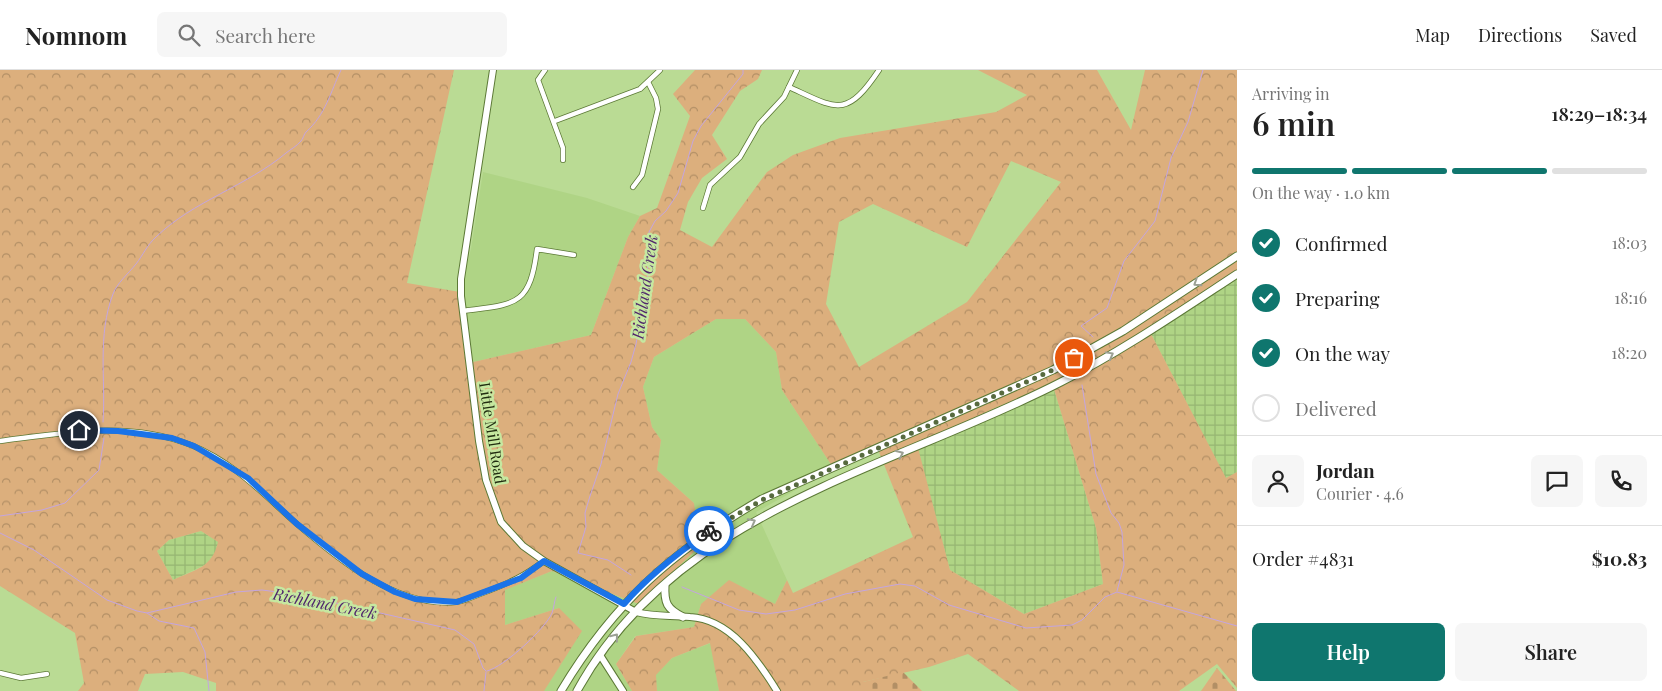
<!DOCTYPE html>
<meta charset="utf-8">
<style>
body{margin:0;font-family:"Playfair Display",serif;background:#f6f6f6;color:#222;height:100vh;display:flex;flex-direction:column;font-size:19px;white-space:nowrap}
*{box-sizing:border-box;margin:0}
p{font-size:16px;color:#767676}
.icon{flex:none;width:28px;height:28px;fill:none;stroke:currentColor;stroke-width:2;stroke-linecap:round;stroke-linejoin:round}
.map{position:relative;flex:1;overflow:hidden}
.sheet{display:flex;flex-direction:column;background:#fff;width:425px}
.sheet>*{flex:none}
.pin{position:absolute;display:grid;place-items:center;width:42px;height:42px;color:#fff;margin:-21px;border:2px solid #fff;border-radius:50%;box-shadow:0 1px 5px #0007}
.courier{position:absolute;display:grid;place-items:center;width:50px;height:50px;margin:-25px;border:4px solid #1a73e8;border-radius:50%;background:#fff;color:#222;box-shadow:0 1px 6px #0007}
.summary em{font-style:normal;font-weight:600}
.summary div{display:flex;flex-direction:column-reverse}
.summary{display:flex;align-items:center;justify-content:space-between;height:85px;padding:0 15px}
h1{font-size:32px;font-weight:600;line-height:38px}
.bar{display:grid;grid-template-columns:repeat(4,1fr);gap:8px 5px;align-content:center;height:60px;padding:0 15px}
.bar i{height:6px;border-radius:4px;background:#e0e0e0}
.bar .active{background:#0f766e}
.bar p{grid-column:span 4}
.line{display:flex;align-items:center;gap:12px;padding:0 15px;border-top:1px solid #e0e0e0}
.line div{flex:1}
.round{display:grid;place-items:center;flex:none;width:52px;height:52px;border-radius:8px;background:#f6f6f6}
ol{padding:0 15px;list-style:none}
li{display:flex;align-items:center;gap:15px;height:55px}
li p{margin-inline-start:auto}
li .icon{padding:5px;border-radius:50%;background:#0f766e;color:#fff;stroke-width:4}
li:last-child{color:#767676}
li i{width:28px;height:28px;border:2px solid #e0e0e0;border-radius:50%}
.cta{display:flex;gap:10px;margin-top:auto;padding:10px 15px}
.cta a{flex:1;height:58px;border-radius:8px;background:#0f766e;color:#fff;font-size:20px;font-weight:600;line-height:58px;text-align:center}
.cta a+a{background:#f6f6f6;color:#222}
header{display:flex;align-items:center;gap:30px;box-sizing:border-box;height:70px;padding:0 25px;background:#fff;border-bottom:1px solid #e0e0e0}
header strong{font-size:24px}
nav{display:flex;gap:28px;margin-inline-start:auto;font-size:18px}
.search{width:350px;height:45px;background:#f6f6f6;display:flex;align-items:center;gap:12px;box-sizing:border-box;padding:0 18px;border-radius:8px;color:#767676;font-size:19px}
main{display:flex;flex:1;min-height:0}
.map>svg:first-child{display:block}
.built{fill:#afd485}
.industrial{fill:url(#industrial-grid)}
.forest{fill:url(#forest-crowns);fill-rule:evenodd}
.cemetery{fill:url(#cemetery-stones)}
.lines{fill:none;stroke-linecap:round;stroke-linejoin:round}
.stream{stroke:#c4a5df;stroke-width:1}
.street-casing{stroke:#5c7936;stroke-width:6}
.secondary-casing{stroke:#5c7936;stroke-width:8}
.primary-casing{stroke:#5c7936;stroke-width:9}
.street{stroke:#fff;stroke-width:4.5}
.secondary{stroke:#fff;stroke-width:6}
.primary{stroke:#fff;stroke-width:7}
.oneway{stroke:#9ba094}
.done{stroke:#576a3f;stroke-width:5;stroke-dasharray:0 9}
.route{stroke:#1a73e8;stroke-width:6}
.labels{text-anchor:middle;dominant-baseline:central;stroke-width:5;stroke-linejoin:round;paint-order:stroke}
.street-label{font-size:15px;fill:#212d11;stroke:#c6e8a0}
.water-label{font-size:16px;font-style:italic;fill:#50276c;stroke:#c6e8a0}
</style>
<header>
<strong>Nomnom</strong>
<div class="search"><svg class="icon" aria-label="search" viewBox="0 0 24 24"><circle cx="10" cy="10" r="6"/><path d="M15 15l6 6"/></svg>Search here</div>
<nav><a>Map</a><a>Directions</a><a>Saved</a></nav>
</header>
<main>
<div class="map">
<svg width="1237" height="621" viewBox="0 0 1237 621">
<defs>
<pattern id="industrial-grid" width="8" height="8" patternUnits="userSpaceOnUse" patternTransform="scale(1.25)"><rect width="8" height="8" fill="#afd485"/><path d="M0 4h8M4 0v8" fill="none" stroke="#96b672"/></pattern>
<pattern id="forest-crowns" width="20" height="18" patternUnits="userSpaceOnUse" patternTransform="scale(1.25)"><rect width="20" height="18" fill="#dcaf7d"/><path d="M2 6a3 3 0 1 1 6 0M12 15a3 3 0 1 1 6 0" fill="none" stroke="#b28f65"/></pattern>
<pattern id="cemetery-stones" width="16" height="16" patternUnits="userSpaceOnUse" patternTransform="scale(1.25)"><rect width="16" height="16" fill="#dcaf7d"/><path d="M2 7V4a2 2 0 0 1 4 0v3zM10 15v-3a2 2 0 0 1 4 0v3z" fill="#b28f65"/></pattern>
</defs>
<rect width="100%" height="100%" fill="#badb94"/>
<g class="built">
<path d="M483,102L587,128L640,146L628,167L591,265L469,293L460,222L471,179Z"/>
<path d="M716,249H745L776,282L782,320L834,399L756,442L787,510L775,534H701L694,557L635,566L616,594L632,621H542L559,538L505,555L504,520L552,501L639,534L694,433L657,400L661,370L652,357L643,317L654,287Z"/>
<path d="M711,573L719,621H657L655,605L672,588Z"/>
</g>
<g class="industrial">
<path d="M1237,204V402L1226,409L1149,260Z"/>
<path d="M1053,316L1096,458L1103,514L1024,544L950,500L916,374L997,337Z"/>
<path d="M201,461L219,472L215,487L205,495L173,510L157,481L169,470Z"/>
</g>
<path class="forest" d="M0,0H454L407,213L460,222L469,293L591,265L628,167L640,146L657,138L690,46L673,24L695,0H762L758,9L740,21L712,65L727,89L702,108L688,132L680,160L712,177L767,102L793,85L840,68L996,42L1027,25L978,0H1097L1131,60L1145,0H1237V204L1149,260L1226,408L1237,402V618L1217,594L1179,621H1019L968,584L929,597L863,612V621H719L710,573L672,588L656,605L657,621H632L616,594L636,566L694,557L701,534L729,510L775,534L787,510L793,523L913,467L877,377L834,399L782,320L776,282L745,249H716L654,287L643,317L652,357L661,370L657,400L694,433L700,476L639,534L552,501L505,520V555L559,538L582,561L544,621H216V613L183,602L145,604L138,621H78L84,613L75,563L0,516ZM1011,91L1061,112L967,232L859,297L826,234L839,152L873,134L967,177ZM1053,316L1096,458L1103,514L1024,544L950,500L917,374L997,337ZM201,461L218,472C212,498 196,499 173,510L157,481L169,470Z"/>
<g class="cemetery">
<path d="M1217,598L1236,621H1201Z"/>
<path d="M903,602L922,621H863V612Z"/>
</g>
<g class="lines">
<g class="stream">
<path d="M1093,267L1081,256L1107,238L1124,191L1155,151L1171,88L1188,52L1203,0"/>
<path d="M1082,315L1096,404L1111,443L1119,453L1122,462L1124,495L1117,521"/>
<path d="M103,352C106,309 97,266 113,224C117,213 128,204 136,194C143,185 147,175 156,167C193,131 247,116 286,83C291,79 297,76 301,71C303,69 304,64 306,62C326,44 330,23 341,0"/>
<path d="M0,446L42,440L65,433L99,400L104,368"/>
<path d="M0,463L34,480L107,530L137,541L147,543L236,522L262,520L301,525L455,560L474,574L483,598L486,601"/>
<path d="M631,505L608,490L578,483L586,457L585,443L590,426L601,394L618,324L631,292L636,274L647,214L649,162L655,151L666,141L678,123L693,71L701,56L743,4V0"/>
<path d="M682,517L739,540L766,544L795,540L845,524L900,514L915,516L949,535L1026,558L1072,555L1082,550L1105,527L1117,522L1237,556"/>
<path d="M147,543L159,551L194,558L205,582L209,621"/>
<path d="M487,601C504,597 545,559 552,543C554,538 554,532 556,527"/>
<path d="M484,621L486,602"/>
</g>
<g class="street-casing">
<g id="street">
<path d="M545,0L538,10L563,78V90"/>
<path d="M789,17C837,39 846,49 879,0"/>
<path d="M555,51L640,19L660,0"/>
<path d="M633,117L642,105L658,39L656,28L648,12"/>
<path d="M703,138L710,115L740,87L759,54L784,27L797,0"/>
<path d="M463,241C515,234 530,237 537,179L574,185"/>
<path d="M0,371C63,363 129,350 191,375C234,392 263,424 297,454C339,490 397,538 456,532C466,531 478,524 488,521C511,512 524,506 544,491"/>
<path d="M0,603L21,608L47,604"/>
</g>
</g>
<g class="secondary-casing">
<g id="secondary">
<path d="M493,0L461,209V226L479,371L486,410L501,452L523,476L544,491L636,542C655,547 670,545 690,547C730,549 757,589 777,621"/>
<path d="M600,585L623,621"/>
</g>
</g>
<g class="primary-casing">
<g id="primary">
<path d="M665,515C664,533 667,539 683,547"/>
<path d="M561,621C614,532 674,480 762,429L1053,300L1123,261L1237,186"/>
<path d="M577,621C676,440 892,399 1061,312C1122,281 1179,242 1237,204"/>
</g>
</g>
<use href="#street" class="street"/>
<use href="#secondary" class="secondary"/>
<use href="#primary" class="primary"/>
</g>
<defs><path id="oneway-chevron" d="M-2-3.5L2.5 0L-2 3.5" fill="none" stroke-width="1.6" stroke-linecap="round" stroke-linejoin="round" transform="scale(1.25)"/></defs>
<g class="oneway">
<use href="#oneway-chevron" transform="translate(1197 213) rotate(147)"/>
<use href="#oneway-chevron" transform="translate(1110 285) rotate(-29)"/>
<use href="#oneway-chevron" transform="translate(900 384) rotate(-24)"/>
<use href="#oneway-chevron" transform="translate(752 452) rotate(-28)"/>
<use href="#oneway-chevron" transform="translate(615 567) rotate(-51)"/>
</g>
<g class="lines">
<path class="done" d="M709,461L762,430L1053,300L1074,288"/>
<path class="route" d="M79,360L118,361L172,368L194,376L248,408L297,454L362,504L395,522L415,529L457,532L521,508L544,491L624,534C648,506 679,482 709,461"/>
</g>
<g class="labels">
<g class="street-label">
<text transform="translate(493 363) rotate(81)">Little Mill Road</text>
</g>
<g class="water-label">
<text transform="translate(644 217) rotate(-82)">Richland Creek</text>
<text transform="translate(325 533) rotate(11)">Richland Creek</text>
</g>
</g>
</svg>
<div class="pin" style="left:1074px;top:288px;background:#ea580c"><svg class="icon" aria-label="bag" viewBox="0 0 24 24"><path d="M5 8h14l-1 12H6zM9 8a3 3 0 0 1 6 0"/></svg></div>
<div class="pin" style="left:79px;top:360px;background:#1f2937"><svg class="icon" aria-label="home" viewBox="0 0 24 24"><path d="M3 11l9-7 9 7M6 9v11h12V9"/></svg></div>
<div class="courier" style="left:709px;top:461px"><svg class="icon" aria-label="bike" viewBox="0 0 24 24"><circle cx="6" cy="16" r="4"/><circle cx="18" cy="16" r="4"/><path d="M6 16l4-8h5l3 8M10 8l3 8H6M13 5h3"/></svg></div>
</div>
<section class="sheet">
<div class="summary"><div><h1>6 min</h1><p>Arriving in</p></div><em>18:29–18:34</em></div>
<div class="bar"><i class="active"></i><i class="active"></i><i class="active"></i><i></i><p>On the way · 1.0 km</p></div>
<ol>
<li><svg class="icon" aria-label="check" viewBox="0 0 24 24"><path d="M5 12l5 5 9-10"/></svg>Confirmed<p>18:03</p></li>
<li><svg class="icon" aria-label="check" viewBox="0 0 24 24"><path d="M5 12l5 5 9-10"/></svg>Preparing<p>18:16</p></li>
<li><svg class="icon" aria-label="check" viewBox="0 0 24 24"><path d="M5 12l5 5 9-10"/></svg>On the way<p>18:20</p></li>
<li><i></i>Delivered</li>
</ol>
<div class="line" style="height:90px"><a class="round"><svg class="icon" aria-label="person" viewBox="0 0 24 24"><circle cx="12" cy="8" r="4"/><path d="M4 21q1-7 8-7t8 7"/></svg></a><div><b>Jordan</b><p>Courier · 4.6</p></div><a class="round"><svg class="icon" aria-label="chat" viewBox="0 0 24 24"><path d="M4 5h16v11H9l-5 4z"/></svg></a><a class="round"><svg class="icon" aria-label="phone" viewBox="0 0 24 24"><path d="M5 4h4l2 5-3 2q2 4 5 5l2-3 5 2v4C11 20 4 13 5 4z"/></svg></a></div>
<div class="line" style="height:65px"><div>Order #4831</div><b>$10.83</b></div>
<div class="cta"><a>Help</a><a>Share</a></div>
</section>
</main>
